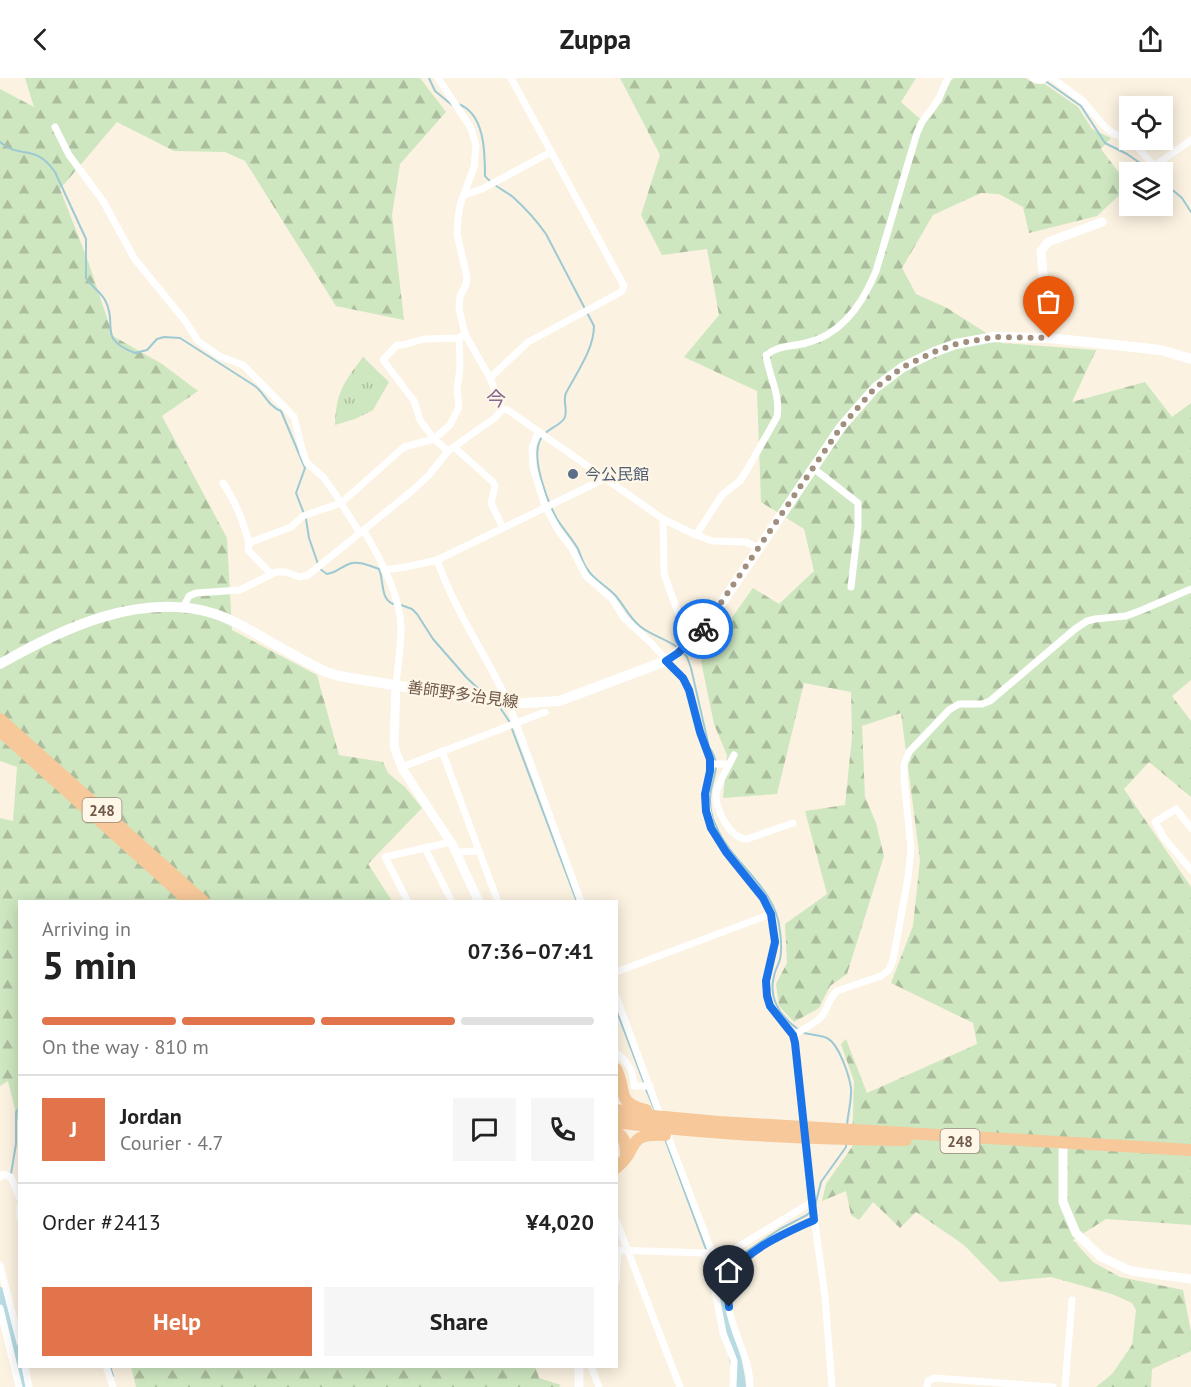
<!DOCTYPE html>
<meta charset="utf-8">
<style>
body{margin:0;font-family:"PT Sans","Noto Sans JP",sans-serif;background:#f6f6f6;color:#222;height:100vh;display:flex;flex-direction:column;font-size:22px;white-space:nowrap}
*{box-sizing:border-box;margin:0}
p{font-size:20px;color:#767676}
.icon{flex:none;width:33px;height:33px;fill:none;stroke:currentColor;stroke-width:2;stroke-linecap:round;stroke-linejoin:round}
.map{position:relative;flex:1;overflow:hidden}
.details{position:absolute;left:18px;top:822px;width:600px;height:468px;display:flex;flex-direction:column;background:#fff;border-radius:0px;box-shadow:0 3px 15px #0003}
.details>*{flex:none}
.buttons{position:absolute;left:1119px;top:18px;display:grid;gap:12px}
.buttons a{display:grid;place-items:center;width:54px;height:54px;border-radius:0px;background:#fff;box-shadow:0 3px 15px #0003;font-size:30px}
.pin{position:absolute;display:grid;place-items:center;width:51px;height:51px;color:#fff;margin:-62px -26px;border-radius:50% 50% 50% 0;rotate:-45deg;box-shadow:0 0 6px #0007}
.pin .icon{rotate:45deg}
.courier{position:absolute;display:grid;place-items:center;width:60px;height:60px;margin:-30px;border:4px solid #1a73e8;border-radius:50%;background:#fff;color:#222;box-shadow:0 2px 8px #0007}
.head em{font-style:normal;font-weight:800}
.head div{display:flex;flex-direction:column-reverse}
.head{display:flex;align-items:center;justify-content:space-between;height:102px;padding:0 24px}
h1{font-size:39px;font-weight:800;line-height:45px}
.bar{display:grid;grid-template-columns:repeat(4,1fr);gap:9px 6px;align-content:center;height:72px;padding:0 24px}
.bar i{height:8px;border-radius:4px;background:#e0e0e0}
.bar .selected{background:#e1744a}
.bar p{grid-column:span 4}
.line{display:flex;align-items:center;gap:15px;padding:0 24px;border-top:2px solid #e0e0e0}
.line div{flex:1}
.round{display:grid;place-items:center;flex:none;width:63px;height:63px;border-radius:0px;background:#f6f6f6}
.button{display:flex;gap:12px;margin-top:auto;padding:12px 24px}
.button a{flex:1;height:69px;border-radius:0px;background:#e1744a;color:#fff;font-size:24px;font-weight:800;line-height:69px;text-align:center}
.button a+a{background:#f6f6f6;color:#222}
header{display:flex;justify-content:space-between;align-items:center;height:78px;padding:0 24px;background:#fff;font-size:27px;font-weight:800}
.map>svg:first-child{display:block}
.grass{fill:url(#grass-tufts)}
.forest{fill:url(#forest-firs)}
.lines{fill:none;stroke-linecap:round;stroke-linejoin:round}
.stream{stroke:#9dc9d4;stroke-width:2}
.river{stroke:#b7dae3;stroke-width:12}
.minor{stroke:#fff;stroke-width:7}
.tertiary{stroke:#fff;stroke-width:9}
.secondary{stroke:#fff;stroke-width:10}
.trunk{stroke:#f6c89a;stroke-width:12}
.done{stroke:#a18f7e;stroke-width:6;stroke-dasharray:0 10.8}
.route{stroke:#1a73e8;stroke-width:8}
.service-dot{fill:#5c6f8a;stroke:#fef6e7;stroke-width:2}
.labels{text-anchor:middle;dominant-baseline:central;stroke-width:4.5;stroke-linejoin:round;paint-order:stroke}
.shield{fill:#fef6e7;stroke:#9b8978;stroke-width:1.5}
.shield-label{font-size:15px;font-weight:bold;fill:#715a49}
.service-label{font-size:16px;fill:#4e5e75;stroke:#fef6e7;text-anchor:start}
.street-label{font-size:16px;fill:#715a49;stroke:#fef6e7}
.quarter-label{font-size:20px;fill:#876594;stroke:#fef6e7}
</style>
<header><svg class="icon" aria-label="back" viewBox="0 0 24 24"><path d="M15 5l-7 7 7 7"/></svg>Zuppa<svg class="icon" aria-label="share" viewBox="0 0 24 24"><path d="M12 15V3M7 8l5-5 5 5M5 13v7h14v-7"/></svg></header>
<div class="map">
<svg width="1191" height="1309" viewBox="0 0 1191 1309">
<defs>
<pattern id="grass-tufts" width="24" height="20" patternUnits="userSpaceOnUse" patternTransform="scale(1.5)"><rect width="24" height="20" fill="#cee7c0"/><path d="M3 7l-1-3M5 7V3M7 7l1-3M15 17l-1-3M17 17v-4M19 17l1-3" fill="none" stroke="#acbe9e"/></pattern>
<pattern id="forest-firs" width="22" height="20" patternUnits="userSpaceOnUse" patternTransform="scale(1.5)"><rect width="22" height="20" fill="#cee7c0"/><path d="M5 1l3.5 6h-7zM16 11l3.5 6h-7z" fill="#acbe9e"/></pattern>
</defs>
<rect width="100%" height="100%" fill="#fbf2e1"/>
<path class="grass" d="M363,279L389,304L373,332L355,341L335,347C336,314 344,304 363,279Z"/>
<g class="forest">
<path d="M25,0H420L446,34L400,86L392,137L404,242L336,228L245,83L225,74L174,73L117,44L60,111L88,183L113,258L162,286L198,313L162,338L227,460L232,552L317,597L339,677L383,684L388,695L405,709L422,730L368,786L392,823L20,824L19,1047L8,1003L0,1008V740L13,743L17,689L0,683V11L34,29Z"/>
<path d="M620,0H916L901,24L919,40H930L942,23L948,5L954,0H1026L1035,6H1045L1078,29L1092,51L1111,60L1101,71L1129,108L1097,138L1029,155L1023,129L999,116L981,115L933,137L902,190L916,216L947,230L1002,265L1096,272L1072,324L1145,304L1172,339L1191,325V602L1172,618L1191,643V719L1149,684L1124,711L1191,809V1147L1106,1141L1073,1162L1093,1184L1120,1199L1183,1212L1191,1254V1273L1152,1291L1151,1309H1096L1112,1296L1132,1267L1136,1232L1132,1225L1112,1216L1051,1199L1000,1204L964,1167L916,1134L900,1150L873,1124L859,1142L851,1137L846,1113L822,1123L826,1106L852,1069L854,1003L841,966L846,961L867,1015L977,966L973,945L891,905L913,848L920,782L901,635L862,648L865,719L876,745L884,778L847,896L830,908L819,930L794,944L779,928L776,906L787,885L785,846L827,816L805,733L845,727L852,659L851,614L804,605L777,716L723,720L727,677L714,646L701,583L753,510L779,526L814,493L804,451L761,424L757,313L684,279L719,237L707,171L662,177L641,137L660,77Z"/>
<path d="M535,1288L539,1300L561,1307L559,1309H136L131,1289Z"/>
</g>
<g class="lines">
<g class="stream">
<path d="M429,0L435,13L452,27"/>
<path d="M1044,2L1081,28L1105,65L1127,76L1153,94"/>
<path d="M458,26C485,35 485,75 485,98C493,108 504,112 513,119C525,130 537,143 546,156L594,248C594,271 577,294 566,315C562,323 569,334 564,341C557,350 545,351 540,362C531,381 547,423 557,441C563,451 572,460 578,471C581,478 583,486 588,492C594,502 607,508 615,517C624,527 629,540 641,549C651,557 666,561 677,569"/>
<path d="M0,64C20,82 34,64 55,94L86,161V200C91,208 100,213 105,222C119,248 96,260 135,275L147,272L157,261L164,259L180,260L255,308C265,316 269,329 281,333L305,390L296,415L306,441L309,460L318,486"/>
<path d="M1162,103L1182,120L1191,134"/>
<path d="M320,491L327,496C336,495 341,489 349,486C358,482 370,488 379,491C384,502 380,521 393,526"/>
<path d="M401,527L412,531L417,536L433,561L467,600L484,616"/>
<path d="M683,575L687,579L691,590L709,669C724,689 710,701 710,722C710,731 712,740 716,748C732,787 776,808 780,853C781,861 782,873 780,881C779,886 775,892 774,898C768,921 781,939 799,952"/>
<path d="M501,631L509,643L577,824"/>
<path d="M616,931L644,1005"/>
<path d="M804,955C811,957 820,957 827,960C839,966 849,997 851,1010C852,1021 848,1035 847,1047"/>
<path d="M646,1011L655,1033"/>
<path d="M665,1061L707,1174"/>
<path d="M11,1096L16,1066V1034L20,1029"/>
<path d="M815,1128L821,1104L846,1069V1065"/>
<path d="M711,1185L720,1207"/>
<path d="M720,1207L732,1183L780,1151L807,1137L812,1132"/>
<path d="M110,1288L113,1298"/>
</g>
<g class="river">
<path d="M720,1207C722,1242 737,1274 740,1309"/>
<path d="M0,1215L23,1309"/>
</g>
<g class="minor">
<path d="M438,0L471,50L476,67L474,89L460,127L458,141L457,156L467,199L466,207L460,218L459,231L465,256L490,300L502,331L508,332L663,441L696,457L712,463L746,464L758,470"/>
<path d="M1033,0L1041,2L1046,0"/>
<path d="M1052,0L1083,23L1105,49L1113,55L1134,65L1154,88L1191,62"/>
<path d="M55,49L69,77L103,123L134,180L186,244L198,263L219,278L243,287L294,339L303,375L307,385L323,399L334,414L360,455"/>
<path d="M464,117L482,111L551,74"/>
<path d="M490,300L528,264L621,214L624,208L511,0"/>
<path d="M538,354L532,370L533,390L545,428L558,452L572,471L586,498L612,521L624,540L651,565L683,600L689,612L700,654L710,681V693L704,716L711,750L726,774L763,820L771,836L775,864L766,903L767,918L770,928L793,957L795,965L812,1124L825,1219L832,1309"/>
<path d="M454,369L493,404L495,408L491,425L503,450"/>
<path d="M448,373L434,361L420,342L414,323L383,282L397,267H403L424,261L459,260L462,258"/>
<path d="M813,390L858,425V449L851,509"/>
<path d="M223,405C236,424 243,442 249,465"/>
<path d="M663,441L664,496L686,557L691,564"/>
<path d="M364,453C380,480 400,517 401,549C401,568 398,588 396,606"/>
<path d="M696,457L722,417L740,403L747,392L777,339C781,318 769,298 766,277C779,267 791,269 806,265C841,257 863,225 876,193L917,55L922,44L938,22L948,0"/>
<path d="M437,482C455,533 486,577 509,626L581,824"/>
<path d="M384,492L406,489L437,482L604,401"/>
<path d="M271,496L248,472L249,465L291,449L303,438L341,425L404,369L434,361L450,347L459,329L457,311L460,290L459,260"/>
<path d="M184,528L189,518L196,515L240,512L276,494H286L300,499L308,497L413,412L429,397L448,373L496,339L502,331"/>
<path d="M442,673L498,824"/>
<path d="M734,677C730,686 716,708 716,717C716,732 730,761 747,761L793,745"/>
<path d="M710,686H729"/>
<path d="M402,689L545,634"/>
<path d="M1191,750L1176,731L1155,744L1164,760L1191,792"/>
<path d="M425,770L452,824"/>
<path d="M456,774L479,773"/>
<path d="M408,824L385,779L451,764"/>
<path d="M616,894L771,836"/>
<path d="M616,918L661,1040"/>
<path d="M793,957C802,952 815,946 822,938C828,930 829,920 837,913L881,898L889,892L893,882L908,800L911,771L904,700V687L909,674L949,632L959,626H982L990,623L1075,551L1087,543L1095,541L1126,538L1142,532L1191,511"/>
<path d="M616,975C629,984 633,993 634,1008H650"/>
<path d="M666,1053L712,1174"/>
<path d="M0,1099L3,1096L11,1099L20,1121"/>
<path d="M20,1128V1140"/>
<path d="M616,1142L680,1309"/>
<path d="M616,1172L704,1175L733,1172L812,1124"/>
<path d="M704,1175L713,1202L723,1255L734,1283L733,1309"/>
<path d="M0,1187L20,1265"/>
<path d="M616,1204L618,1172"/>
<path d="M0,1230L19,1309"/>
<path d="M25,1288L29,1309"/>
<path d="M106,1288L113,1309"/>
<path d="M591,1288L599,1309"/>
<path d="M750,1309C750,1288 742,1272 735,1252C730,1237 724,1217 729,1202C739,1174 788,1153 814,1142"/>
<path d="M927,1309L928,1303L934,1300L1053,1309"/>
<path d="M1065,1309L1072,1222"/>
</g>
<g class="tertiary">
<path d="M1049,260L1041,173L1048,164L1102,144"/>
<path d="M396,606L394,667L397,677L403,692L452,766L479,824"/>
<path d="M1063,1065V1124L1076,1155L1101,1179L1131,1193L1191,1201"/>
<path d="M579,1288V1309"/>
</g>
<path class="secondary" d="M0,586C63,550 139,514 212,535C230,540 246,550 262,559C283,571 304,583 326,594L339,598L509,626L559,623L666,583L691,564L711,541L841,349L875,310L903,289L934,274L956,266L994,259L1049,260L1161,272L1191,281"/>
<g class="trunk">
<path d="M0,641L204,824"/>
<path d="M0,653L190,824"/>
<path d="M616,991C627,1012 615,1025 646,1032"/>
<path d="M616,1032L642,1037L719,1044L1191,1072"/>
<path d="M616,1044C712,1057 810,1061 906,1062"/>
<path d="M616,1054C626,1059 626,1069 626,1079"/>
<path d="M616,1090C641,1071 623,1055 665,1057"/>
</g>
</g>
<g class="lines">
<path class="done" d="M703,551L841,349L875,310L903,289L934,274L956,266L994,259L1049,260"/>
<path class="route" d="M703,551L678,575L666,583L683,600L689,612L700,654L710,681V693L705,716L706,733L711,750L726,774L763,820L771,836L775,864L766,903L767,918L770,928L793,957L795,965L814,1142C788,1154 741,1173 730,1201C726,1210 728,1220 729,1229"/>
</g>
<circle class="service-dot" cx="573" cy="396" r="6"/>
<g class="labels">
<g class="shield">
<rect x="82.5" y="720" width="39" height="24" rx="4.5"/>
<rect x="940.5" y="1051" width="39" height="24" rx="4.5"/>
</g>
<g class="shield-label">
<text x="102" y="732">248</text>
<text x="960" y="1063">248</text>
</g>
<g class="service-label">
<text x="585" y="396">今公民館</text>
</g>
<g class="street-label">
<text transform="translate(463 616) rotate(8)">善師野多治見線</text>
</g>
<g class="quarter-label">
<text x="496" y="321">今</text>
</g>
</g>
</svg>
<div class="buttons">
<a><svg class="icon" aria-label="locate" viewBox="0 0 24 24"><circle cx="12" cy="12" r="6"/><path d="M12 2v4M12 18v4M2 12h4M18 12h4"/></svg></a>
<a><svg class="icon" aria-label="layers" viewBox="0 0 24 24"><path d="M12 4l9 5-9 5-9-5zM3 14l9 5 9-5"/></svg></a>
</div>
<div class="pin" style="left:1049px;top:260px;background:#ea580c"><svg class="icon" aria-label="bag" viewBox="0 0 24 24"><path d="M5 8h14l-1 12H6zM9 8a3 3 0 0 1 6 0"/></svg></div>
<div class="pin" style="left:729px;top:1229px;background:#1f2937"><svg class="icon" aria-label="home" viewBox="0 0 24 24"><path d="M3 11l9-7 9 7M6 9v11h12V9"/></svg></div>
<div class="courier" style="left:703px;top:551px"><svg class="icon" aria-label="bike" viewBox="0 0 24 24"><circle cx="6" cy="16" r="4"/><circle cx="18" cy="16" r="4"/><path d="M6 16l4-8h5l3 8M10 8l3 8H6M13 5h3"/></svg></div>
<section class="details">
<div class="head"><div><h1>5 min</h1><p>Arriving in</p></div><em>07:36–07:41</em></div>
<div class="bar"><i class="selected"></i><i class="selected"></i><i class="selected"></i><i></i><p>On the way · 810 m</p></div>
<div class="line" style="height:108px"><b class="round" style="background:#e1744a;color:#fff">J</b><div><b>Jordan</b><p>Courier · 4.7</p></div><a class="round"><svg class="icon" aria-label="chat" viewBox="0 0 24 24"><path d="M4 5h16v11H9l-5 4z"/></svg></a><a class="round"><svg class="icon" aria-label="phone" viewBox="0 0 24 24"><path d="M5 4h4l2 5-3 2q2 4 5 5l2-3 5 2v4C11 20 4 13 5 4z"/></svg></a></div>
<div class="line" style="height:78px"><div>Order #2413</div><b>¥4,020</b></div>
<div class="button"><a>Help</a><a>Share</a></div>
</section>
</div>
